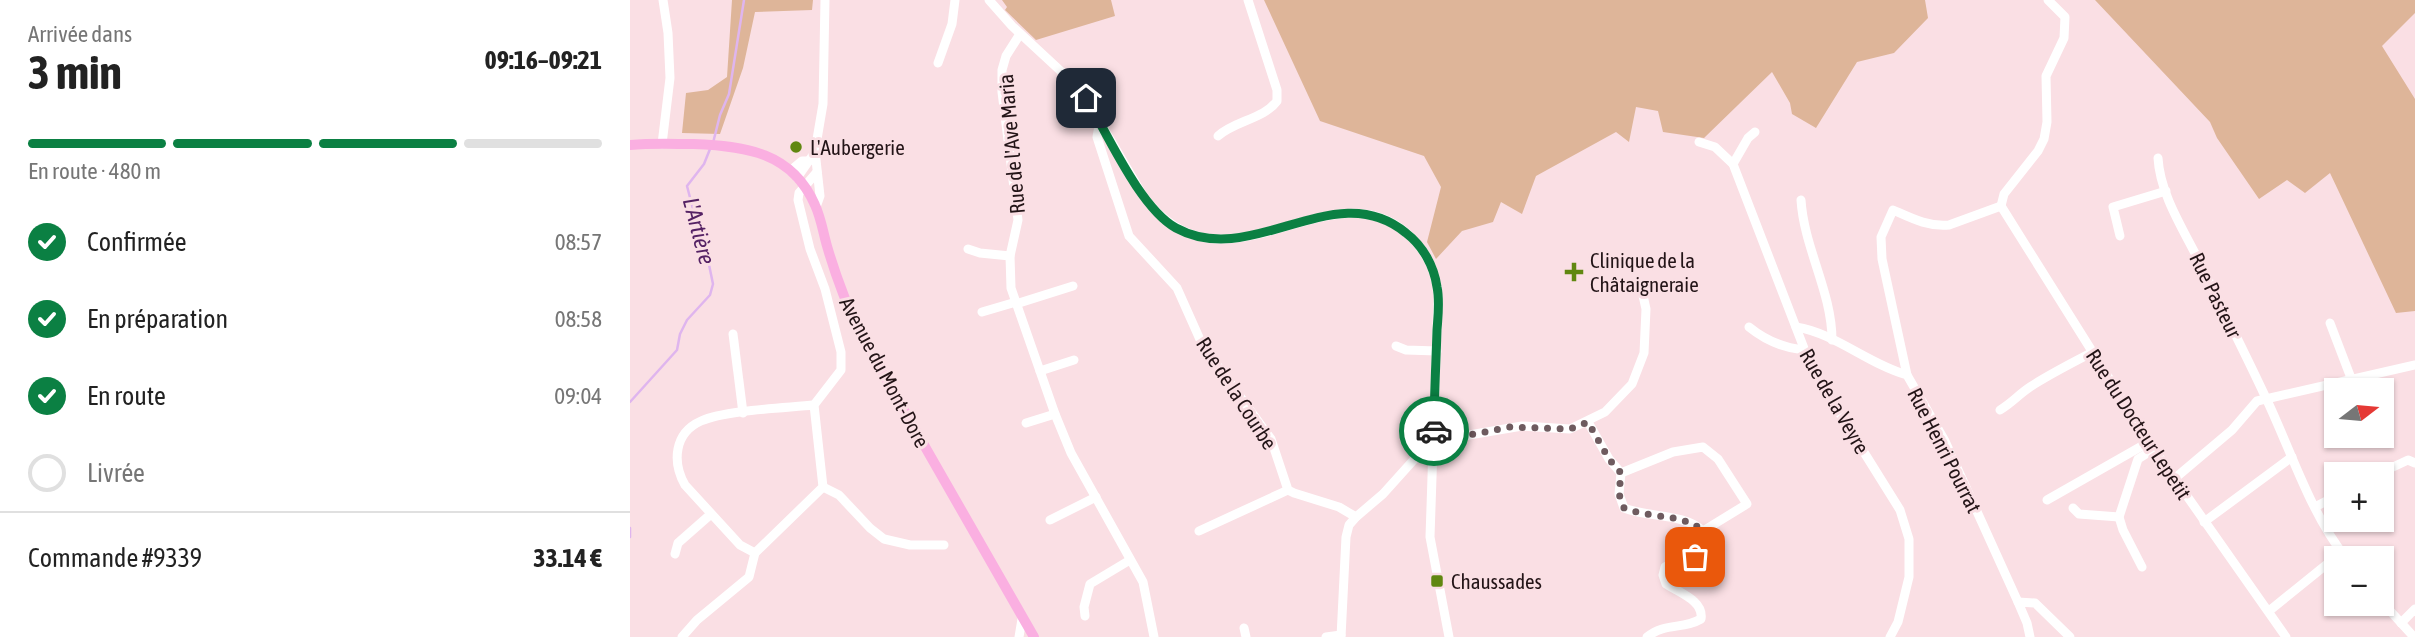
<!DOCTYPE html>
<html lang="fr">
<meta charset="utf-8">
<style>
body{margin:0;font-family:"Asap Condensed",sans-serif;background:#f6f6f6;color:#222;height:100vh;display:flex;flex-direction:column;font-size:26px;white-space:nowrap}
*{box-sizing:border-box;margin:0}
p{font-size:23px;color:#767676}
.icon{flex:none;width:38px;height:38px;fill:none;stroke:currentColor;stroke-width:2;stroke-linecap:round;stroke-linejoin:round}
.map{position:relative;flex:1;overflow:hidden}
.details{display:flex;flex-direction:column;background:#fff;width:630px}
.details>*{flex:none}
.needle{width:46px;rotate:74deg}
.controls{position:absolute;left:1694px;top:378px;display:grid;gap:14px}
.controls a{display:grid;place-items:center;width:70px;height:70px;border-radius:0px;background:#fff;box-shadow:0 2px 5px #0004;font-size:35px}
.pin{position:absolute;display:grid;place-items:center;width:60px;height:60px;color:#fff;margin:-30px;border-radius:14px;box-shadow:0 4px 10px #0006}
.courier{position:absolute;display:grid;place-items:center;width:70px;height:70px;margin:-35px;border:5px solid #0b8043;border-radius:50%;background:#fff;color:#222;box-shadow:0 2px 9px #0007}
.headline em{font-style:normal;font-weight:700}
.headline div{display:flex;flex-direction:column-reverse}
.headline{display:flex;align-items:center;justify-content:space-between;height:119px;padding:0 28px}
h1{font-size:46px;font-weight:700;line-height:52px}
.bar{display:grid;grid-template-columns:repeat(4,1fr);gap:10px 7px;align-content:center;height:84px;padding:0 28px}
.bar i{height:9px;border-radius:5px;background:#e0e0e0}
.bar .on{background:#0b8043}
.bar p{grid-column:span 4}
.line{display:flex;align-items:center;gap:18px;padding:0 28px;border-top:2px solid #e0e0e0}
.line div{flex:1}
ol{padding:0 28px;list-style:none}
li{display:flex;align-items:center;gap:21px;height:77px}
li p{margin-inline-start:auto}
li .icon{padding:7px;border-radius:50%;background:#0b8043;color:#fff;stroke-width:4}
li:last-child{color:#767676}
li i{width:38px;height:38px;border:4px solid #e0e0e0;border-radius:50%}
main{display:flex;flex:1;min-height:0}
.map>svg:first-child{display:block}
.green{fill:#deb599}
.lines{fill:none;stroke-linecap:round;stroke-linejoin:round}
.stream{stroke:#dfb5ee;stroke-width:2.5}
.minor{stroke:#fff;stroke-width:9}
.major{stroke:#faafe1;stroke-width:10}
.done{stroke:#6e5b5f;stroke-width:7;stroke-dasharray:0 12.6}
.route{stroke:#0b8043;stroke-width:9}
.poi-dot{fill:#608710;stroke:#fadfe4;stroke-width:2.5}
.labels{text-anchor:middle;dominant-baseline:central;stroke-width:6;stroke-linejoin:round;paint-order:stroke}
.street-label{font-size:21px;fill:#231417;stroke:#fadfe4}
.poi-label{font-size:21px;fill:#231417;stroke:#fadfe4;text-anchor:start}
.water-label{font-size:23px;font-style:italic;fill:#552264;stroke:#fadfe4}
</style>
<main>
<section class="details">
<div class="headline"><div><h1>3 min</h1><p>Arrivée dans</p></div><em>09:16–09:21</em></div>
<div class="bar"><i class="on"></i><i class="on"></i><i class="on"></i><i></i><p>En route · 480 m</p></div>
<ol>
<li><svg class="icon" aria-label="check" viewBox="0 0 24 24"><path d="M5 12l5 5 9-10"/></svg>Confirmée<p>08:57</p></li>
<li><svg class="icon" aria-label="check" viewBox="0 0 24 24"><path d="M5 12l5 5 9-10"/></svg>En préparation<p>08:58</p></li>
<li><svg class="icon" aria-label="check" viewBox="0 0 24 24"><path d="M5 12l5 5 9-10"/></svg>En route<p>09:04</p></li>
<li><i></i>Livrée</li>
</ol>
<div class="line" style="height:91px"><div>Commande #9339</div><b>33.14 €</b></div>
</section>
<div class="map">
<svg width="1785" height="637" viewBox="0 0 1785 637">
<rect width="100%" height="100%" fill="#fadfe4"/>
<g class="green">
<path d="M102,0H183L182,10L125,12L113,68L90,134L52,133L56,93L78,90L97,77Z"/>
<path d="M372,0H481L485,16L406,40L375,10L377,7Z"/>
<path d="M634,0H1295L1298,18L1264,53L1227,62L1186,128L1162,114L1160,103L1142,72L1074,138L1033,132L1028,111L1006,107L999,142L986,132L906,176L892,214L871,202L863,222L832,231L806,259L797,242L811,187L794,156L690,121Z"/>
<path d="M1465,0H1785V13L1752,46L1785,99V311L1766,313L1700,173L1675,193L1657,180L1629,199L1587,138L1580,122Z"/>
</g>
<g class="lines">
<g class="stream">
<path d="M83,143L90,115L99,94L114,0"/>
<path d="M0,402L47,350L50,334L57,320L80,295L83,284L71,226L64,213L57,186L74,164L80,149"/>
<path d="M0,528V537"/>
</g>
<g class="minor">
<path d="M359,0L382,26L435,75L456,98L512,194C594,310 704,155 784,240C799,256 807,275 808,297L800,537L819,637"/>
<path d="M308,63L322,24L325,0"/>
<path d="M473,126L468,131L467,137L499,236L547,288L572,344L641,439L658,490L664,493L709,507L726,517"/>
<path d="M588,136C604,121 634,119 647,101V90L618,0"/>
<path d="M1069,142L1085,147L1103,164L1182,369L1270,510L1279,539V577L1268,622L1260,637"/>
<path d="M32,144L40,78L38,33L33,0"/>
<path d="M1528,158C1530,194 1553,229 1569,261C1591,306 1614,351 1635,396C1661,450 1679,511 1716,558"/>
<path d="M1103,164L1118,138L1125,132"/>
<path d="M160,171L172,161H179"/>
<path d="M167,178L185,152"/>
<path d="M1171,200C1174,248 1202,292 1202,340"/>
<path d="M1371,206L1519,442L1656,637"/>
<path d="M1371,206L1374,194L1408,151L1414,139L1417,122L1416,76L1434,38L1435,17L1418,0"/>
<path d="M186,207L190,196L185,151L193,104L195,0"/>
<path d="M1490,236L1483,207L1536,191"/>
<path d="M338,249L350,253L380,256L388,220L372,92V70L376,56L390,34"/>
<path d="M380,256L381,288L425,414L441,453L513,582L524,637"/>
<path d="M386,304L443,286"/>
<path d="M352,312L386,302"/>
<path d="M1700,323L1721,378"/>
<path d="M1119,327C1135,340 1154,348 1174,350"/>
<path d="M1166,327C1205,333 1238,364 1277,375L1315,441L1388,602L1397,623L1400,637"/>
<path d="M103,334L113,413"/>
<path d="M766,346L776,350L807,351"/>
<path d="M410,371L444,360"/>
<path d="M1277,375L1252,259L1251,237L1263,210C1281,218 1298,227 1319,225L1371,206"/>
<path d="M1370,410C1383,402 1388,395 1400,387C1420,374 1442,363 1463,352"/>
<path d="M958,422L979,459L991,473L989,494L994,508C1020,518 1053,513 1073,531V545L1065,557L1042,563L1035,567L1033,575L1036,584C1050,593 1074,601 1071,619C1052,630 1036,622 1017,637"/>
<path d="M396,423L425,414"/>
<path d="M991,473L1043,452L1073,447L1088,459L1117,504L1073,531"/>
<path d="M1748,474L1778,460L1785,463"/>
<path d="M1544,479L1602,430L1627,401L1785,365"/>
<path d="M193,487L209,495L240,528L254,539L280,545H314"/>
<path d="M1417,500L1519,442"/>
<path d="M1685,507L1706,496"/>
<path d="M1443,508L1449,514L1489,517"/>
<path d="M420,520L466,497"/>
<path d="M1574,522L1662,457"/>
<path d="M569,531L658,490"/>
<path d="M125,553L110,545L55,485C42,462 44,433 71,421C95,410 155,408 184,405"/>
<path d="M45,554L48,543L81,514"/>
<path d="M1512,567L1493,530L1489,517L1508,459L1524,449"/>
<path d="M1388,602L1405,603L1440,637"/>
<path d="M1752,602L1784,637"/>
<path d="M1639,611L1712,552"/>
<path d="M455,616L454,607L460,584L500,560"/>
<path d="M1771,623L1785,609"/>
<path d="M614,628L616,637"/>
<path d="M52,637L67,620L119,577L125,553L193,487L184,405L211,370V352L195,289L180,249L168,200L169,193L187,172"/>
<path d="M389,637L392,619"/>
<path d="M696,637L711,635"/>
<path d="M711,637L716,537L719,525L726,517L753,494L789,454L804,441L892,426L940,429L975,412L1002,384L1014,353L1016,309L1012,291L1009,286"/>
</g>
<path class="major" d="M0,145C21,143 43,144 64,144C115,146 162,152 185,205C191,218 193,232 197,246C206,277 217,306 231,335L404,637"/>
</g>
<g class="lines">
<path class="done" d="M804,431V442L880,427L940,429L958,422L979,459L991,473L989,494L994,508C1020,519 1053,513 1073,531V545L1065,557"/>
<path class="route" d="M456,98C478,135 510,208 546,228C623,270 705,174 776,233C793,246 804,266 807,287C810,301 808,316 807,330C806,364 804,398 804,431"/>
</g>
<g class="poi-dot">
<circle cx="166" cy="147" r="7"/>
<path d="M940.5 261.5h7v7h7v7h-7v7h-7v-7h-7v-7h7z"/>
<rect x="800" y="574" width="14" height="14" rx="3.5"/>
</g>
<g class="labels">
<g class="street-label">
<text transform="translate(381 144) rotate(-95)">Rue de l'Ave Maria</text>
<text transform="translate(1586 295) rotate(64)">Rue Pasteur</text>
<text transform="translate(255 372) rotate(62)">Avenue du Mont-Dore</text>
<text transform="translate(607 393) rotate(57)">Rue de la Courbe</text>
<text transform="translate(1205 401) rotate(60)">Rue de la Veyre</text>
<text transform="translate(1509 424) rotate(57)">Rue du Docteur Lepetit</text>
<text transform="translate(1315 450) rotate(63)">Rue Henri Pourrat</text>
</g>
<g class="poi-label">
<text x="180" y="147">L'Aubergerie</text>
<text x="960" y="260">Clinique de la<tspan x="960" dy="24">Châtaigneraie</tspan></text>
<text x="821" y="581">Chaussades</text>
</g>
<g class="water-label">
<text transform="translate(69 231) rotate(75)">L'Artière</text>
</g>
</g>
</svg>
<div class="controls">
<a><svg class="needle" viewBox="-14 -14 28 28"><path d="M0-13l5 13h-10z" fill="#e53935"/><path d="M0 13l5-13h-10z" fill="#767676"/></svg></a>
<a>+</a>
<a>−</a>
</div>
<div class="pin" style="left:1065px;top:557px;background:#ea580c"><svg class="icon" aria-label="bag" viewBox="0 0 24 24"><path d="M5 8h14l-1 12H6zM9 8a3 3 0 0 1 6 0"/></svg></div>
<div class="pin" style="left:456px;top:98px;background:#1f2937"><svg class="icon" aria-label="home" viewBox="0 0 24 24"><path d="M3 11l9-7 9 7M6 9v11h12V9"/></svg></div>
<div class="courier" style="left:804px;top:431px"><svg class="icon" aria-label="car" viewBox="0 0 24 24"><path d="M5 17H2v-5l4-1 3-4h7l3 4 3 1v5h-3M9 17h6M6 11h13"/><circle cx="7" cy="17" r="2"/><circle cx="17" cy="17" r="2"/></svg></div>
</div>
</main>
